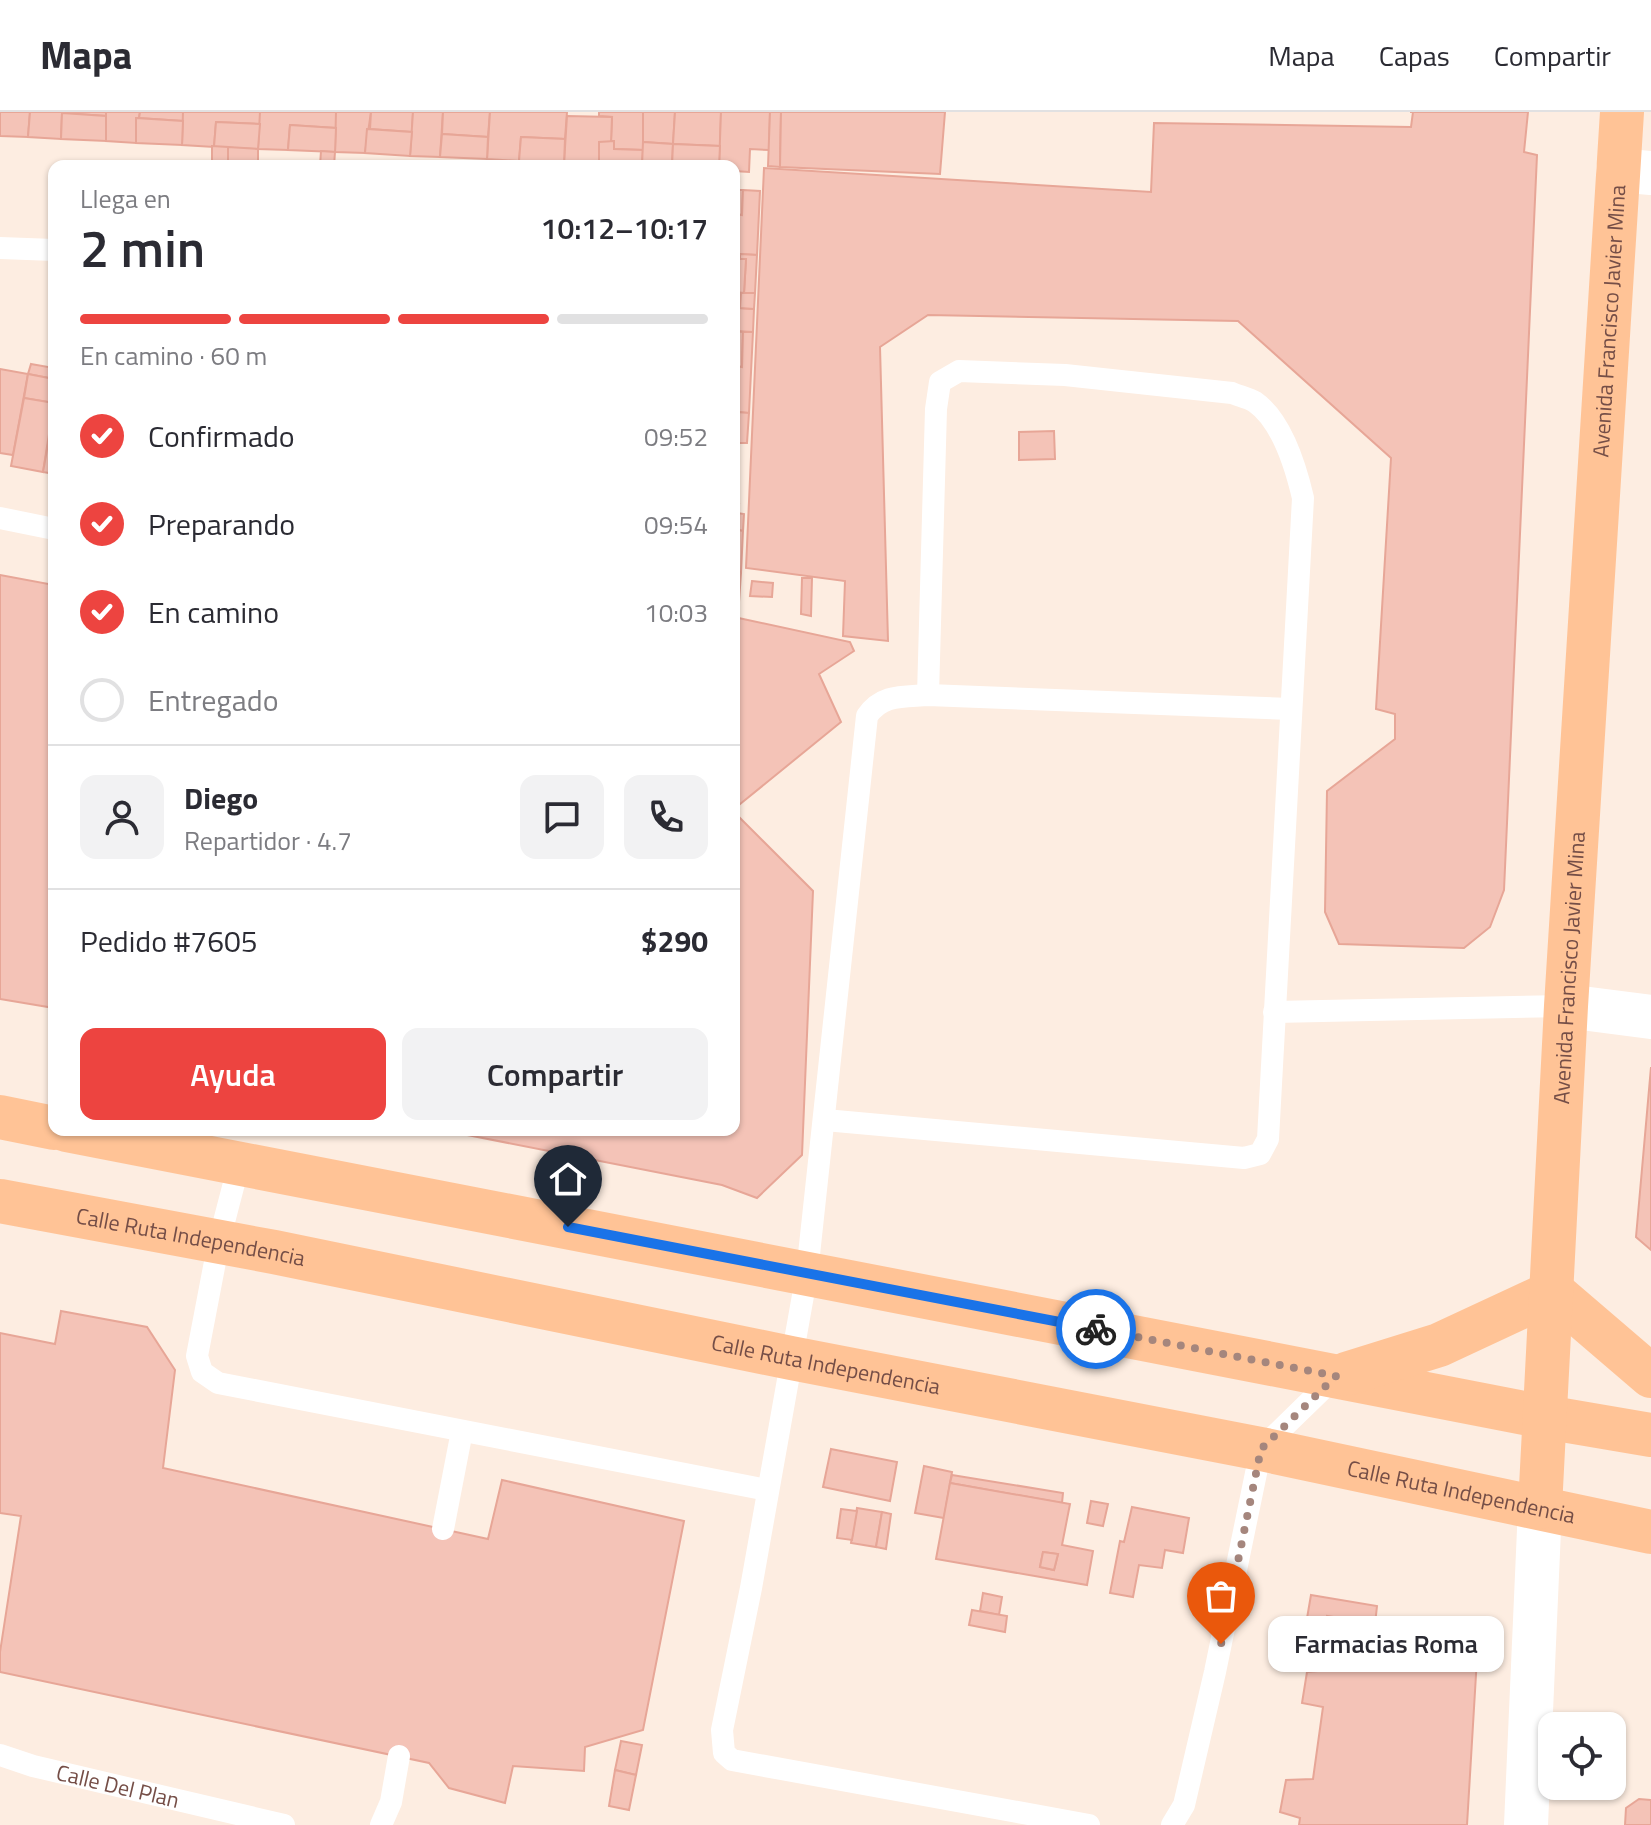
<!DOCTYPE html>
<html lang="es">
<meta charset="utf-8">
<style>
body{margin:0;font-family:"Titillium Web",sans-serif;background:#f2f2f3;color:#2b2b33;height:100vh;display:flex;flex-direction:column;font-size:30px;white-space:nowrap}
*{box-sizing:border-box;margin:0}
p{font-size:26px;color:#7c7c81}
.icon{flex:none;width:44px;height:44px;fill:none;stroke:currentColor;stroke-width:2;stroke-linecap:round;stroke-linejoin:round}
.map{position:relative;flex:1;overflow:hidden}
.details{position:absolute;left:48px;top:48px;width:692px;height:976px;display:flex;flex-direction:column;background:#fff;border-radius:16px;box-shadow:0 2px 6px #0004}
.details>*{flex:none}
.fabs{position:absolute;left:1538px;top:1600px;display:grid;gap:16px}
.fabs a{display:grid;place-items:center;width:88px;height:88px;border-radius:16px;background:#fff;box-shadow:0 2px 6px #0004;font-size:40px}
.pin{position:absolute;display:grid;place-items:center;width:68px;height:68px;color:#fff;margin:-82px -34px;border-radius:50% 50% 50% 0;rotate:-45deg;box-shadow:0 0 8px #0007}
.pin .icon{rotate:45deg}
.courier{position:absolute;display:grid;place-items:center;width:80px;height:80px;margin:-40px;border:6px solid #1a73e8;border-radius:50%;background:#fff;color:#222;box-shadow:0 2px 10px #0007}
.bubble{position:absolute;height:56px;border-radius:16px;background:#fff;box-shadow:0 2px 6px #0004;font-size:26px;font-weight:600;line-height:56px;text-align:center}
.head em{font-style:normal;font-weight:600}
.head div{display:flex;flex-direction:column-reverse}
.head{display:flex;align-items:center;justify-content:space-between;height:136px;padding:0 32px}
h1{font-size:52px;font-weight:600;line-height:60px}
.bar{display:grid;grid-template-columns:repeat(4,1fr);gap:12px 8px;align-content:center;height:96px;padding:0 32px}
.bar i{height:10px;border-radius:6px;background:#e1e1e2}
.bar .active{background:#ed4440}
.bar p{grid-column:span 4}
.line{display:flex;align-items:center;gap:20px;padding:0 32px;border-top:2px solid #e1e1e2}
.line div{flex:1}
.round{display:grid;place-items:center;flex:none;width:84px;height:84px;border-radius:16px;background:#f2f2f3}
ol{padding:0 32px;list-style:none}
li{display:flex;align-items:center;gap:24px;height:88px}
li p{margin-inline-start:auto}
li .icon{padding:8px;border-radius:50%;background:#ed4440;color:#fff;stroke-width:4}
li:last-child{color:#7c7c81}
li i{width:44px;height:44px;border:4px solid #e1e1e2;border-radius:50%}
.cta{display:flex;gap:16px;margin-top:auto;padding:16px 32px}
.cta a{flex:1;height:92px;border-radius:16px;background:#ed4440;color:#fff;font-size:32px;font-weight:600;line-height:92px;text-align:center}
.cta a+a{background:#f2f2f3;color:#2b2b33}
header{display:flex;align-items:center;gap:48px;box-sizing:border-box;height:112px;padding:0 40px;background:#fff;border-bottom:2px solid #e1e1e2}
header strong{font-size:38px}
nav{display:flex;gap:44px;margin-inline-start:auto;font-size:28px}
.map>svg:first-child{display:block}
.building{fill:#f4c3b7;stroke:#e7a697;stroke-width:2;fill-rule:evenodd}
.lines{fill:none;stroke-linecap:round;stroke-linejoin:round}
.lane{stroke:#fff;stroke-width:22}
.street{stroke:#fff;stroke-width:44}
.secondary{stroke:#fff;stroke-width:44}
.primary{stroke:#ffc396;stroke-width:44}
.done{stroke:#a5867d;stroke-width:8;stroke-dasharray:0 14.4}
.route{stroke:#1a73e8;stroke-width:10}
.labels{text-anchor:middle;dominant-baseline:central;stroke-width:8;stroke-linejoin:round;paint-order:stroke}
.street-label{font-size:22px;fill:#754e47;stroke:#fff1e8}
</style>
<header>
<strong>Mapa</strong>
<nav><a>Mapa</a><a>Capas</a><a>Compartir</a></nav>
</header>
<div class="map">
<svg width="1651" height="1713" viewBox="0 0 1651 1713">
<rect width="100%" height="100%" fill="#fdede1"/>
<g class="building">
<path d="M0,0H30L28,25L0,24Z"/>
<path d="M30,0H106V4L62,1L61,27L28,25Z"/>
<path d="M106,0H140L139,6H136V31L106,29Z"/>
<path d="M140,0H183V9L139,6Z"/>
<path d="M183,0H260V12L216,10L214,35L182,33Z"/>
<path d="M260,0H336V16L290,13L288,38L258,37Z"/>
<path d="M336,0H371L365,41L335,40Z"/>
<path d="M371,0H413L412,20L370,17Z"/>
<path d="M413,0H443L440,45L410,44Z"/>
<path d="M443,0H490L488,25L442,22Z"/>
<path d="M490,0H567L565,27L521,25L519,49L487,47Z"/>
<path d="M599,0H643V38L614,37V29H611L612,5L599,4Z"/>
<path d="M643,0H675L673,32L643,30Z"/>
<path d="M675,0H721L720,34L673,32Z"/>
<path d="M721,0H770L769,38L750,37L749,60L734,59V54H719Z"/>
<path d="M770,0H781L780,55L768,54Z"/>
<path d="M781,0H945L940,62L780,55Z"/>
<path d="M1410,0H1528L1524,40L1537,43L1504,778L1490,815L1464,836L1339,832L1325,800L1327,679L1395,627V602L1376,597L1391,346L1238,209L928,203L880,235L888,529L843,524L845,469L746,456L764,56L1151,80L1154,11L1411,15L1413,0Z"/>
<path d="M62,1L106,4V29L61,27Z"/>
<path d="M567,4L612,5L611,30H599V52L564,51Z"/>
<path d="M136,6L183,9L182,33L136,31Z"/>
<path d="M216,10L260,12L258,37L214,35Z"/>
<path d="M290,13L336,16L335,40L288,38Z"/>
<path d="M367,17L412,20L410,44L365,41Z"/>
<path d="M442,22L488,25L487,47L440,45Z"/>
<path d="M521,25L565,27L564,51L519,49Z"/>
<path d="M614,29V37L643,38L642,54L599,52V30Z"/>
<path d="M643,30L673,32L672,54H642Z"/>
<path d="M673,32L720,34L719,54H672Z"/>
<path d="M212,34L228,35V54H212Z"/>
<path d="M228,35L258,37V54H228Z"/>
<path d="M321,39L335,40L334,54H320Z"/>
<path d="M734,78H743L742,103L734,102Z"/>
<path d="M743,78L760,79L757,143L740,142V147H734V102L742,103Z"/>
<path d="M740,142L757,143L755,181H744L746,147H740Z"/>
<path d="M734,147H746L744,181L734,180Z"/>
<path d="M734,180L741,181L740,196L754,197L753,220L734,219Z"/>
<path d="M741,181H755L754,197L740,196Z"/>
<path d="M734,219L743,220L742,255L734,254Z"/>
<path d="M743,220H753L749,301L734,300L735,254L742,255Z"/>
<path d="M31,252L54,256V267L28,262Z"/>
<path d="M0,257L28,262L13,343L0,341Z"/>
<path d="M28,262L54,267V291L24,286Z"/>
<path d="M24,286L54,291L43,360L11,354Z"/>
<path d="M54,298V362L43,360Z"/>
<path d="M737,300L749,301L747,331H736Z"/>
<path d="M1054,319L1055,347L1019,348V320Z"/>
<path d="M734,391L739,392L737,401L744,402L743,419L734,417Z"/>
<path d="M734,417L743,419L741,461L735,459L734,464Z"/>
<path d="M735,459L741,461L739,490L734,489Z"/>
<path d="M0,463L54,473V896L0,887Z"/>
<path d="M802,466H812L811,504L801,502Z"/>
<path d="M752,469L773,471L772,485L750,484Z"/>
<path d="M734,505L850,530L854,539L819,562L841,610L734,697Z"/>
<path d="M734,700L813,779L802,1043L757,1086L722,1073L442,1018H734Z"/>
<path d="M1651,955V1138L1636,1125Z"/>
<path d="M61,1199L147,1215L175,1258L163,1356L488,1427L502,1368L684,1409L643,1618L585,1635L584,1659L513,1654L505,1691L449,1676L429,1651L0,1560V1540L21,1404L0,1401V1221L55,1232Z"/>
<path d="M831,1337L897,1350L890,1389L823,1375Z"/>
<path d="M924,1354L952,1360L944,1406L915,1401Z"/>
<path d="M952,1363L1063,1381L1062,1391L950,1371Z"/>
<path d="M950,1371L1070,1392L1062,1433L1093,1439L1087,1473L936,1447ZM1043,1440L1058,1442L1054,1458L1040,1455Z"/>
<path d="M1091,1389L1108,1392L1103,1414L1087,1411Z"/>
<path d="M1132,1395L1189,1406L1183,1441L1165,1438L1162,1456L1139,1453L1133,1485L1110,1481L1120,1429L1124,1430Z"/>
<path d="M857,1396L882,1400L876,1435L851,1431Z"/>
<path d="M841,1397L857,1399L852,1428L837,1426Z"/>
<path d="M882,1400L891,1402L886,1437L876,1435Z"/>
<path d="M1043,1440L1058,1442L1054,1458L1040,1455Z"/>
<path d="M983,1481L1002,1485L999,1503L980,1499Z"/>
<path d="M1311,1483L1377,1494L1375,1512L1327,1504L1318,1550L1300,1547Z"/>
<path d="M972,1498L1007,1504L1005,1520L969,1513Z"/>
<path d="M1386,1505L1421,1507L1423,1534L1478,1529L1467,1713H1299L1300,1706L1280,1700L1286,1668L1313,1667L1323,1595L1302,1591L1307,1560L1328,1558L1331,1514L1376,1516Z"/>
<path d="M621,1629L642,1633L636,1663L615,1658Z"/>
<path d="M615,1658L636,1663L629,1698L609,1694Z"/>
<path d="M1639,1687L1651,1688V1713H1625L1626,1696Z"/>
</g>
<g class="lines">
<g class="lane">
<path d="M0,136L54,138"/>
<path d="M0,406L54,417"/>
<path d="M1274,900L1566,894"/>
<path d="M825,1008L1244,1046L1260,1042L1268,1027L1303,386C1296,356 1282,309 1255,290C1249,286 1239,284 1232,281L1065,263L959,259L940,270L936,297L928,583"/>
<path d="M239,1052L219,1129L197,1244L202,1260L218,1271L767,1378"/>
<path d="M443,1417L462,1319"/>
<path id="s1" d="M0,1643L33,1654L284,1713"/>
<path d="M381,1713L391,1690L399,1644"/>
<path d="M1089,1713L732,1648L724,1641L722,1618L751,1476L807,1161L867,604C882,582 903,585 928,583L1291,597"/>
<path d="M1172,1713L1184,1693L1215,1560L1261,1337L1336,1264"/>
</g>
<g class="street">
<path d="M1618,58L1651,61"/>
<path d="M1566,894L1651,905"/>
</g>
<path class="secondary" d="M1526,1713L1540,1395"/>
<g class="primary">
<path d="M0,1005L54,1016"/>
<path d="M66,1018L1545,1305L1651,1323"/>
<path id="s2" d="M0,1089L274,1140L791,1246L1261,1337L1651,1420"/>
<path d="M1346,1262L1439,1233L1553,1180L1651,1264"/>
<path id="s3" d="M1540,1395L1566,894L1622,0"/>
</g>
</g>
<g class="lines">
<path class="done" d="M1096,1217L1336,1264L1261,1337L1221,1532"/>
<path class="route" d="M568,1115L1096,1217"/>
</g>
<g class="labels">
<g class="street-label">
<text stroke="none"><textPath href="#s3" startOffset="1188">Avenida Francisco Javier Mina</textPath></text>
<text stroke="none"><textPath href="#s3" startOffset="540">Avenida Francisco Javier Mina</textPath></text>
<text stroke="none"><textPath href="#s2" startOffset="194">Calle Ruta Independencia</textPath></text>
<text stroke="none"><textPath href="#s2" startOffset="842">Calle Ruta Independencia</textPath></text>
<text stroke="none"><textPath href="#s2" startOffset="1490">Calle Ruta Independencia</textPath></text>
<text stroke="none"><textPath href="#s1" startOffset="122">Calle Del Plan</textPath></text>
</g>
</g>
</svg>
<div class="fabs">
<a><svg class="icon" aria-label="locate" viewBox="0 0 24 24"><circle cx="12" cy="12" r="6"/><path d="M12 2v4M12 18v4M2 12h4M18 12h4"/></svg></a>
</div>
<div class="pin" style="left:1221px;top:1532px;background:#ea580c"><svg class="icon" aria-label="bag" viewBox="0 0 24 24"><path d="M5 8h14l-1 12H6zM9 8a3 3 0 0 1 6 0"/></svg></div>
<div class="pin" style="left:568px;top:1115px;background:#1f2937"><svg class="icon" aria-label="home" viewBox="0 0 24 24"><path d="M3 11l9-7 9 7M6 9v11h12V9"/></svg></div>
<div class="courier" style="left:1096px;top:1217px"><svg class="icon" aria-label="bike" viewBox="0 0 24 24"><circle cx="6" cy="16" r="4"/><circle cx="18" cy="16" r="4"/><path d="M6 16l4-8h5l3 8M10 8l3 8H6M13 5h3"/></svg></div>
<div class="bubble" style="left:1268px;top:1504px;width:236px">Farmacias Roma</div>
<section class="details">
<div class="head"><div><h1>2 min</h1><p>Llega en</p></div><em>10:12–10:17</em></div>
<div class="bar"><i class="active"></i><i class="active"></i><i class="active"></i><i></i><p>En camino · 60 m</p></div>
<ol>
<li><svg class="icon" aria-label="check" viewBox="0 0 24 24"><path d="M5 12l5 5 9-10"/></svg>Confirmado<p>09:52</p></li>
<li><svg class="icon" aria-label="check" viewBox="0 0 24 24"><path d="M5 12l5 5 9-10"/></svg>Preparando<p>09:54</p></li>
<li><svg class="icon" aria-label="check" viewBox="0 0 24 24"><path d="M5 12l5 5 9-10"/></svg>En camino<p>10:03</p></li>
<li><i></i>Entregado</li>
</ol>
<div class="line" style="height:144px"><a class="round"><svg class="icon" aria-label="person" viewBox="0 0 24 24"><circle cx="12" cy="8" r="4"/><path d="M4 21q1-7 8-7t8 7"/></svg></a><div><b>Diego</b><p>Repartidor · 4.7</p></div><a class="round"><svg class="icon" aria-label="chat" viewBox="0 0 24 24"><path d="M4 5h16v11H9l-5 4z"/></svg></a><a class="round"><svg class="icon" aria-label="phone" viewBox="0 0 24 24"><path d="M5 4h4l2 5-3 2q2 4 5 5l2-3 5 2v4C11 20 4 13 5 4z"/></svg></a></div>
<div class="line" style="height:104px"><div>Pedido #7605</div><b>$290</b></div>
<div class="cta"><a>Ayuda</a><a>Compartir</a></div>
</section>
</div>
